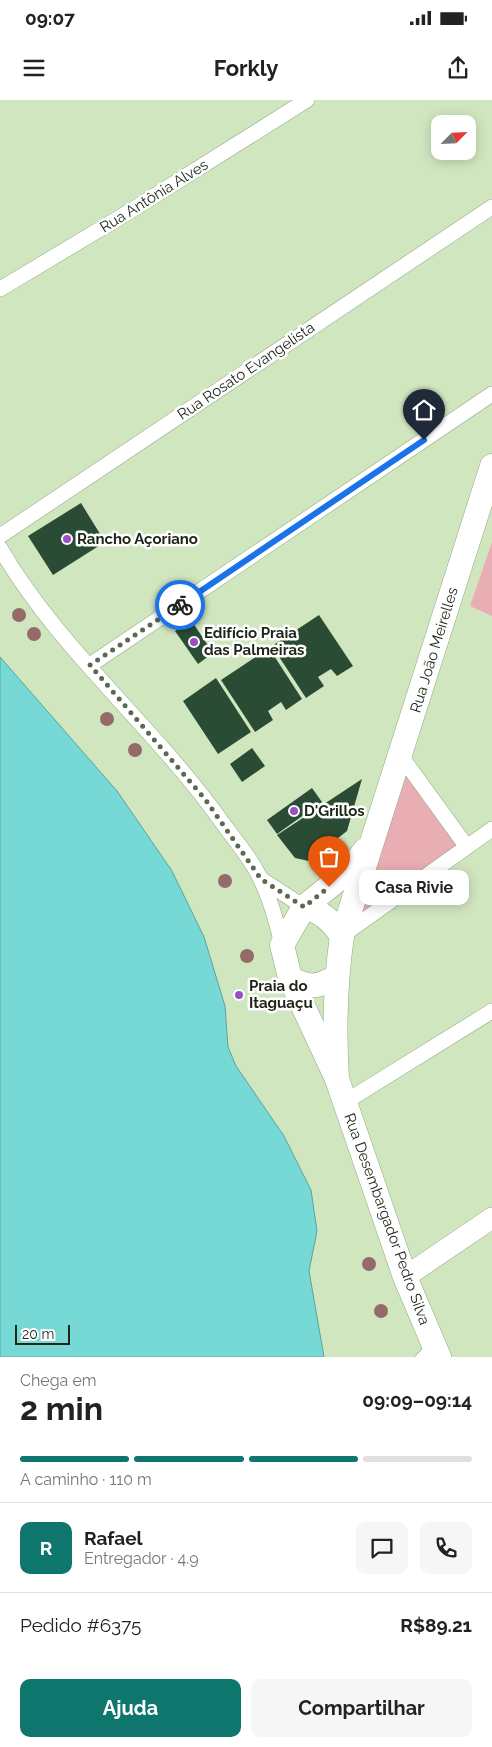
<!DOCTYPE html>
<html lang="pt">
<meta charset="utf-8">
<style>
body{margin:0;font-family:Raleway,sans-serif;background:#f6f6f6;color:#222;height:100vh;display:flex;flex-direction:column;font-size:19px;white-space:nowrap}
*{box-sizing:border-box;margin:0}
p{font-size:16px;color:#767676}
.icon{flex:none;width:28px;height:28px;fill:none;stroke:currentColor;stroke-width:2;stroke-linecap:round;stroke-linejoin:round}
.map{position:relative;height:1257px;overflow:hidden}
.sheet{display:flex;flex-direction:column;background:#fff;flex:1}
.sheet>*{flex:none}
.needle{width:32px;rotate:66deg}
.tools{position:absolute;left:431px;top:15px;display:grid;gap:10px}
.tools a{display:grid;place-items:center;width:45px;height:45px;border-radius:10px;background:#fff;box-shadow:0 2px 12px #0003;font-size:25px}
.scale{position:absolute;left:15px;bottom:12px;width:55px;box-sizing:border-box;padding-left:5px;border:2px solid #1d2517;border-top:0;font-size:14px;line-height:18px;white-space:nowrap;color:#1d2517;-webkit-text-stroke:4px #fefefe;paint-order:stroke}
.pin{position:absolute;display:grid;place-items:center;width:42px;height:42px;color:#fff;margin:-51px -21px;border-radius:50% 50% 50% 0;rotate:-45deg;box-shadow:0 0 5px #0007}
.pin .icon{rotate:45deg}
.courier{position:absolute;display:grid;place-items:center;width:50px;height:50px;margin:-25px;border:4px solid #1a73e8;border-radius:50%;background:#fff;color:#222;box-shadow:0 1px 6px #0007}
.bubble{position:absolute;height:35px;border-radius:10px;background:#fff;box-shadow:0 2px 12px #0003;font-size:16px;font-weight:700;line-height:35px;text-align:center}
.summary em{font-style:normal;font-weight:700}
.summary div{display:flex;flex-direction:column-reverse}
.summary{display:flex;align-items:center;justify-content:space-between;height:85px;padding:0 20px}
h1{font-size:32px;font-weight:700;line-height:38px}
.bar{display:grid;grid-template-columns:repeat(4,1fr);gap:8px 5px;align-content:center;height:60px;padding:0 20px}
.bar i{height:6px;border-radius:4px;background:#e0e0e0}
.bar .active{background:#0f766e}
.bar p{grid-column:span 4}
.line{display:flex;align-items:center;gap:12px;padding:0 20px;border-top:1px solid #e0e0e0}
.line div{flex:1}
.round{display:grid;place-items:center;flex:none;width:52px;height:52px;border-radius:10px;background:#f6f6f6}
.primary-button{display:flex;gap:10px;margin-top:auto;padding:10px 20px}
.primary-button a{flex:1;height:58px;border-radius:10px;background:#0f766e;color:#fff;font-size:20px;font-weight:700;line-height:58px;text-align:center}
.primary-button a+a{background:#f6f6f6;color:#222}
.status{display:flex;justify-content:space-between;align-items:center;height:35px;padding:0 25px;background:#fff;direction:ltr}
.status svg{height:14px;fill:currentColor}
header{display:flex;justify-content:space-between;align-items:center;height:65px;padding:0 20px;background:#fff;font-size:22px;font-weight:700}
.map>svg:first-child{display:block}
.green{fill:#e9aeb4}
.water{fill:#76d9d5;stroke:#5ba39c}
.building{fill:#2b4c34}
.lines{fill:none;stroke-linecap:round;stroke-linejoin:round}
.lane-casing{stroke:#92a783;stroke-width:9}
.street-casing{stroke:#92a783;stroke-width:16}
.secondary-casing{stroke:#92a783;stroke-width:22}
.primary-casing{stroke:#92a783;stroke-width:25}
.lane{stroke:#fff;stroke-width:8}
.street{stroke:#fff;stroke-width:15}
.secondary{stroke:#fff;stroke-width:21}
.primary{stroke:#fff;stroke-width:24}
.tree{fill:#956b69}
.done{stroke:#5c6952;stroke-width:5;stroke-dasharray:0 9}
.route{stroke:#1a73e8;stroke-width:6}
.poi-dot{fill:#9a4fc2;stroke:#fefefe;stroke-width:2}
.labels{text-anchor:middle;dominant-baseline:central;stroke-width:5;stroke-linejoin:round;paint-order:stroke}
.street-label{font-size:15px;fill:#1d2517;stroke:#fefefe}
.poi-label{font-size:15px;font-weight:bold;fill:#1d2517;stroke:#fefefe;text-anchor:start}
</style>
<div class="status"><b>09:07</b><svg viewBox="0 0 49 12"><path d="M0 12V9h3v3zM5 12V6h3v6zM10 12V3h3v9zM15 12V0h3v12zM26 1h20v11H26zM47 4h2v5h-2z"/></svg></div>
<header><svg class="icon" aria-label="menu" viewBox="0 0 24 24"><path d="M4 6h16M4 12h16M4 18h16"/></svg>Forkly<svg class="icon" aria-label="share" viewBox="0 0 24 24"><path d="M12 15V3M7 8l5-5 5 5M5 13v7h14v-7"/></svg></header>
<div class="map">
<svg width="492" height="1257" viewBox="0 0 492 1257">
<rect width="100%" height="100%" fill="#d0e6bf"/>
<g class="green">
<path d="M492,442V516L470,506Z"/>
<path d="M403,666L459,744L353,822Z"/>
</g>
<path class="water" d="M0,557L117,691L172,771L204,837L225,906L228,947L236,966L284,1036L311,1090L317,1131L309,1171L324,1257H0Z"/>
<g class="building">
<path d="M81,403L105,442L53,475L28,436Z"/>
<path d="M319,515L353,566L337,576L331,569L318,577L324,586L306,598L272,546Z"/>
<path d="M191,520L213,553L198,564L175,531Z"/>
<path d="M269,548L302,599L286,610L281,602L268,611L273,620L255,632L221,580Z"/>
<path d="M216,578L251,632L218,654L183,601Z"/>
<path d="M252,648L265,666L242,682L230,664Z"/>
<path d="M362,679L347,731L309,761L295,758L277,735Z"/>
<path d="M312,688L322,702L277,734L267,720Z"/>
</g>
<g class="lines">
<g class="lane-casing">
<path id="lane" d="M420,1257L431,1246"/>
</g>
<g class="street-casing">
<g id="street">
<path d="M0,189L127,113L307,0"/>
<path d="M0,436L492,107"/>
<path d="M0,448C58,548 151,624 219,718C233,738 252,759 261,780C271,801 277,823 282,845"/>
<path d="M90,565L492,294"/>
<path d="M401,656L467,747"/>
<path d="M261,779L304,807"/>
<path d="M343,835L492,729"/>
<path d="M345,1002L492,911"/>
</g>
</g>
<g class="secondary-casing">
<path id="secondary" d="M405,1177L492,1118"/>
</g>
<g class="primary-casing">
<g id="primary">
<path d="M365,750L350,770L304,807L282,845L290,878L337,979L405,1177L439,1257"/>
<path d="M304,807C322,812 331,820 342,836"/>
<path d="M290,878C309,888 316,888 336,877"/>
<path d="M337,979C334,930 335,884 342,836L492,366"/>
</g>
</g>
<use href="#lane" class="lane"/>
<use href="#street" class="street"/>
<use href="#secondary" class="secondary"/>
<use href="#primary" class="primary"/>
</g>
<g class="tree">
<circle cx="19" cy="515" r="7"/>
<circle cx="34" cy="534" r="7"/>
<circle cx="107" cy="619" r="7"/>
<circle cx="135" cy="650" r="7"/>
<circle cx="225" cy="781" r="7"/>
<circle cx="247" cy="856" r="7"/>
<circle cx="369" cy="1164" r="7"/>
<circle cx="381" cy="1211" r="7"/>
</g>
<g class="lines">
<path class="done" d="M180,505L90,565L205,699L261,779L304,807L329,787"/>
<path class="route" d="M180,505L424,340"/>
</g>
<g class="poi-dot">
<circle cx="67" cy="439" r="5"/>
<circle cx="194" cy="542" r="5"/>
<circle cx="294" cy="711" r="5"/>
<circle cx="239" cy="895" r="5"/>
</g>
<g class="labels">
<g class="street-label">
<text transform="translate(154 96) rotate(-32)">Rua Antônia Alves</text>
<text transform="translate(246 271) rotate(-34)">Rua Rosato Evangelista</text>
<text transform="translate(434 550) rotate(-73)">Rua João Meirelles</text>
<text transform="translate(387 1119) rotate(70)">Rua Desembargador Pedro Silva</text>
</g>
<g class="poi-label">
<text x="77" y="439">Rancho Açoriano</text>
<text x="204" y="533">Edifício Praia<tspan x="204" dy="17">das Palmeiras</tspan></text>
<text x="304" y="711">D'Grillos</text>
<text x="249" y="886">Praia do<tspan x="249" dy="17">Itaguaçu</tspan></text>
</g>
</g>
</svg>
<div class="tools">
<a><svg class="needle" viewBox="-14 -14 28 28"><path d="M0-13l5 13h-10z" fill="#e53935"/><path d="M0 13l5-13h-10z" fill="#767676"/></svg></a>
</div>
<div class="scale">20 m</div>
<div class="pin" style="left:329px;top:787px;background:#ea580c"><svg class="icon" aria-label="bag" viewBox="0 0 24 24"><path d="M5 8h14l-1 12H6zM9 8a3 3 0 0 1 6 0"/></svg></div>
<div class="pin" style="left:424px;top:340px;background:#1f2937"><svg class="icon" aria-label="home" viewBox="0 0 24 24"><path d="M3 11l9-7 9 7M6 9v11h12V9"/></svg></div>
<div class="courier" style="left:180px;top:505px"><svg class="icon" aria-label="bike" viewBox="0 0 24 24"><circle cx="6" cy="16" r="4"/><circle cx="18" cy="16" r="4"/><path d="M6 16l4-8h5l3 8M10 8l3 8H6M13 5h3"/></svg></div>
<div class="bubble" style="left:359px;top:770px;width:110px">Casa Rivie</div>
</div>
<section class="sheet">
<div class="summary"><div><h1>2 min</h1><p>Chega em</p></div><em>09:09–09:14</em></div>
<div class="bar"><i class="active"></i><i class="active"></i><i class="active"></i><i></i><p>A caminho · 110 m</p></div>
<div class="line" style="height:90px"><b class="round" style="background:#0f766e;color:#fff">R</b><div><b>Rafael</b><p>Entregador · 4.9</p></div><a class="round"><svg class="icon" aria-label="chat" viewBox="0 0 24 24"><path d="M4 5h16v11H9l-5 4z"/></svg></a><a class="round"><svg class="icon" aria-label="phone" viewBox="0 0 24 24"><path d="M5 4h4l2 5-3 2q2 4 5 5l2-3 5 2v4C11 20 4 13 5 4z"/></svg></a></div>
<div class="line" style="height:65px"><div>Pedido #6375</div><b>R$89.21</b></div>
<div class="primary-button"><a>Ajuda</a><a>Compartilhar</a></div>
</section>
